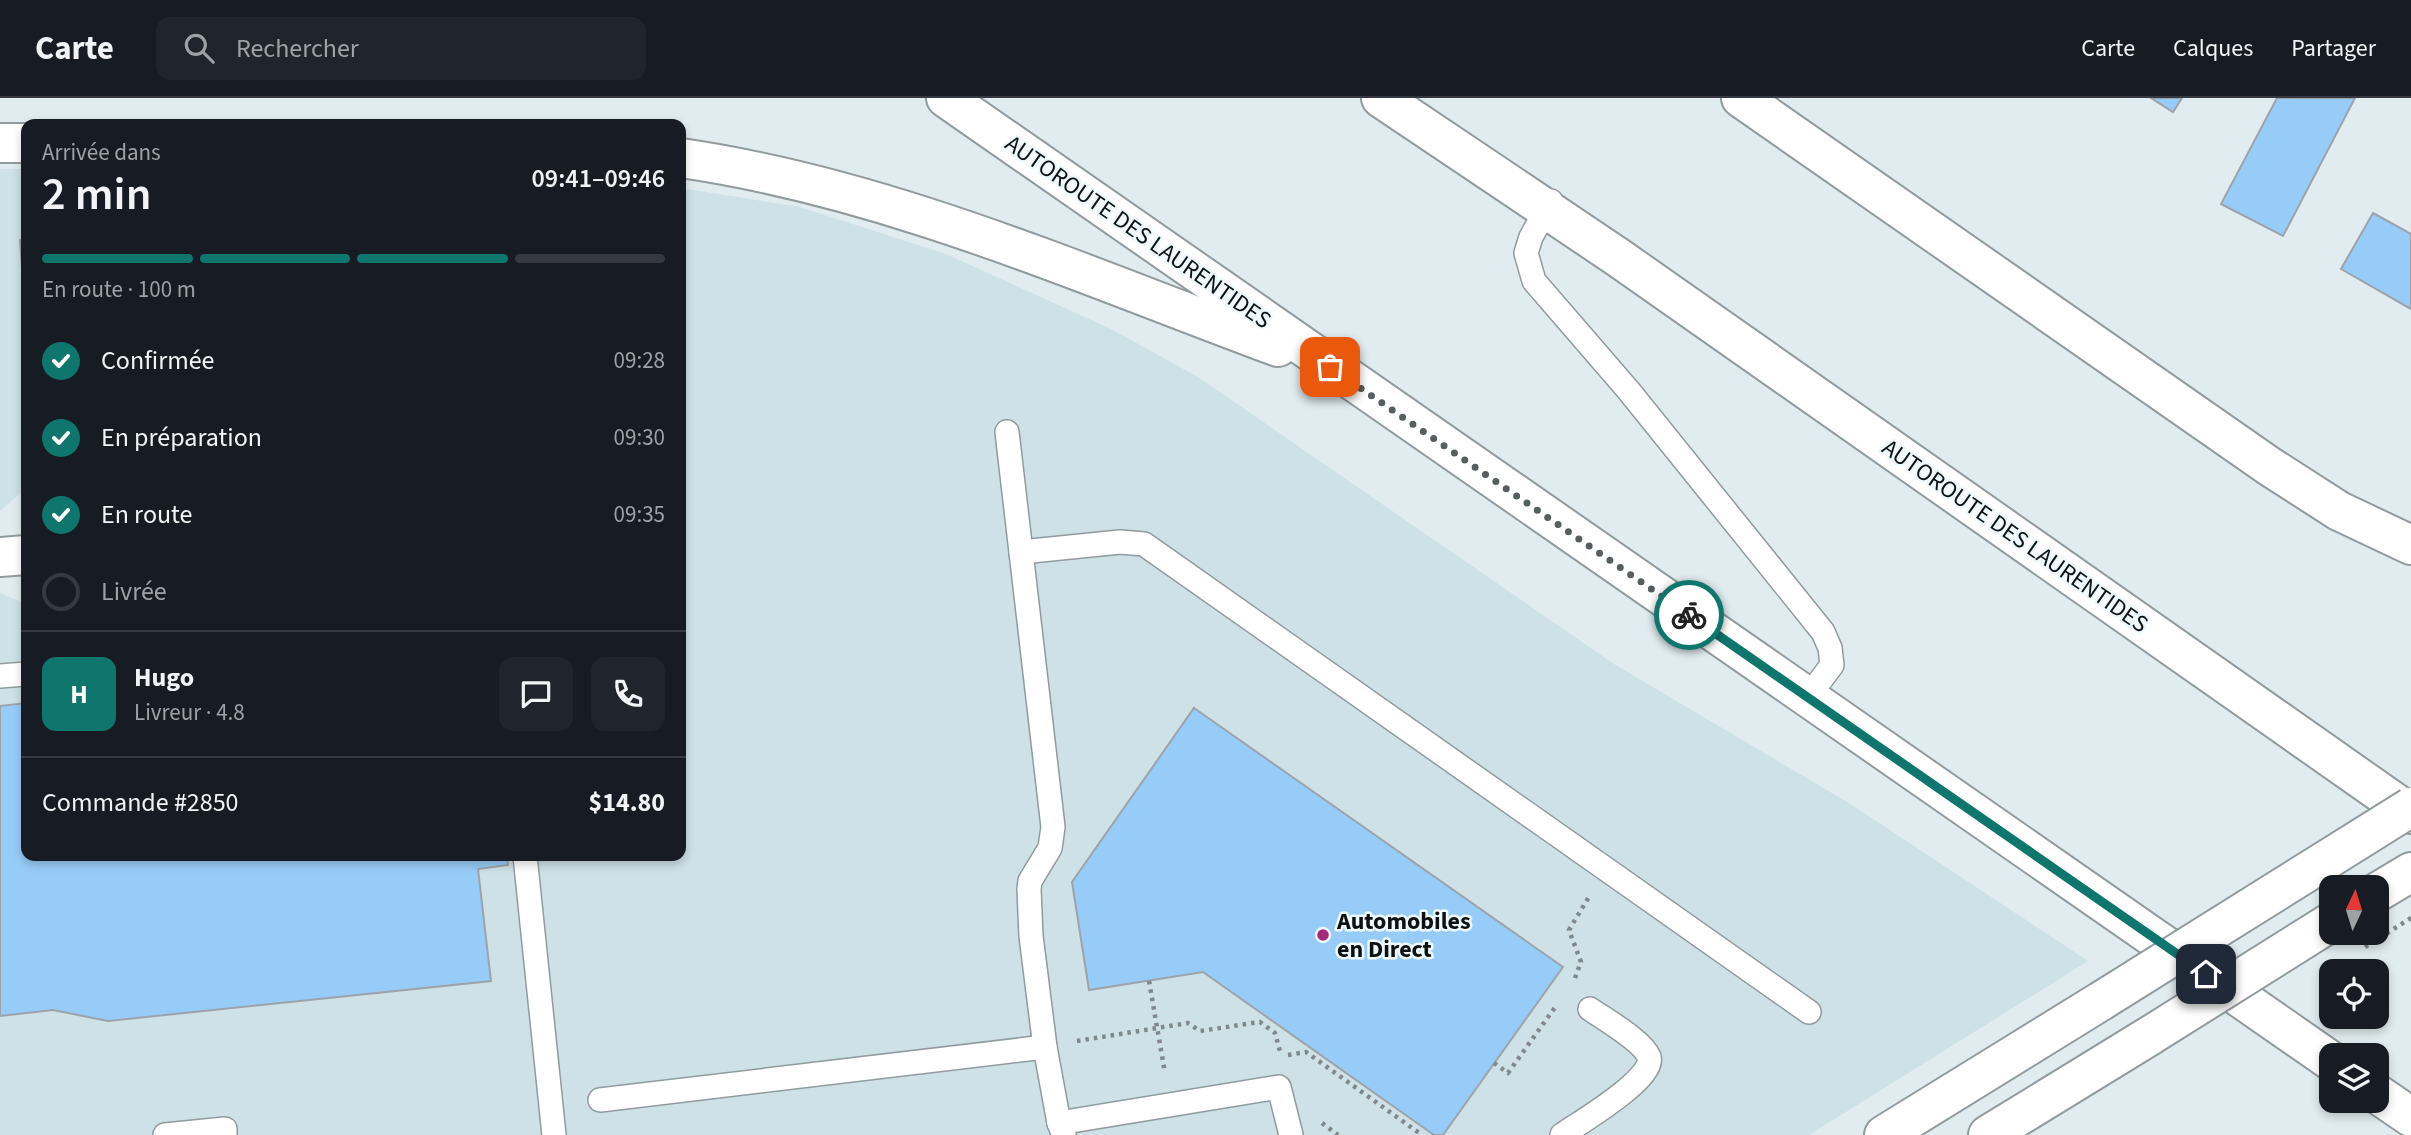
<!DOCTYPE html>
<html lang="fr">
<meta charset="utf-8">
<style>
body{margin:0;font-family:"Source Sans 3",sans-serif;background:#20242c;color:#f1f3f6;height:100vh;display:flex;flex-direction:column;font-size:26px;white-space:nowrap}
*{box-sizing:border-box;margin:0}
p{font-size:23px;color:#9ea1a6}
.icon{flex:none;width:38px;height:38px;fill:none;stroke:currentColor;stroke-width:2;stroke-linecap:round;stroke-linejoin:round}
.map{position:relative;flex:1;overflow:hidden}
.details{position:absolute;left:21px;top:21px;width:665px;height:742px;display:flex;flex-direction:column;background:#171b24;border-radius:14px;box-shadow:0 4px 10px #0003}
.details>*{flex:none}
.needle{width:46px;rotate:4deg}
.controls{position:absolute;left:2319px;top:777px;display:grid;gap:14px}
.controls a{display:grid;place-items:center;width:70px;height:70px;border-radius:14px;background:#171b24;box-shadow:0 4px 10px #0003;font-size:35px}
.pin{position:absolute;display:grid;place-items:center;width:60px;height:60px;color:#fff;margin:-30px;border-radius:14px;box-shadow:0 4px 10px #0006}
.courier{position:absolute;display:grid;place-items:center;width:70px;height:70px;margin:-35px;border:5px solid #0f766e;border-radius:50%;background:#fff;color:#222;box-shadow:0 2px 9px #0007}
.summary em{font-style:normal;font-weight:600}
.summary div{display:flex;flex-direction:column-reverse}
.summary{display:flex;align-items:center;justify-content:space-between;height:119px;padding:0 21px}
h1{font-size:46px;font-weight:600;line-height:52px}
.bar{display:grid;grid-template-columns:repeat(4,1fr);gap:10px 7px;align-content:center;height:84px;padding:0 21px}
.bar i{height:9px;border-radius:5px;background:#363941}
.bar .current{background:#0f766e}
.bar p{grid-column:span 4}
.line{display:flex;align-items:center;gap:18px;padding:0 21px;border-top:2px solid #363941}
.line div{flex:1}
.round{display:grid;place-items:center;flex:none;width:74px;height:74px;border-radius:14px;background:#20242c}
ol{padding:0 21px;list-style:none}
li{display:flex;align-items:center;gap:21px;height:77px}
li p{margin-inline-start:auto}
li .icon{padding:7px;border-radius:50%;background:#0f766e;color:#fff;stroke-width:4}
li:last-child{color:#9ea1a6}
li i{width:38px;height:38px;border:4px solid #363941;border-radius:50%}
header{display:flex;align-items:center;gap:42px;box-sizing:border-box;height:98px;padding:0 35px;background:#171b24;border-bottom:2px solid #363941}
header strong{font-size:33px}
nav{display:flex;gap:38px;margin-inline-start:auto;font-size:24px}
.search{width:490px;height:63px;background:#20242c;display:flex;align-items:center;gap:18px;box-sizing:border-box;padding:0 24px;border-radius:14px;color:#9ea1a6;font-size:26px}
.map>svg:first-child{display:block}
.built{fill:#cde1e7}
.building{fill:#98ccf8;stroke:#9ca3aa;stroke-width:2}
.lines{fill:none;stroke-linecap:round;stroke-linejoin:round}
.service-casing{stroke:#919b9e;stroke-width:26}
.minor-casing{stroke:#919b9e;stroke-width:42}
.secondary-casing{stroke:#919b9e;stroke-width:42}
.motorway-casing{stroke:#919b9e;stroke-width:42}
.path{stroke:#80888a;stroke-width:4.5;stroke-dasharray:3.5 5;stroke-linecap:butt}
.service{stroke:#fff;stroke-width:23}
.minor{stroke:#fff;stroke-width:38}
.secondary{stroke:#fff;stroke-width:38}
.motorway{stroke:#fff;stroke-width:38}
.secondary-bridge-casing{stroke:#919b9e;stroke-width:42;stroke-linecap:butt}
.path-bridge{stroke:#80888a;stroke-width:4.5;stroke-dasharray:3.5 5;stroke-linecap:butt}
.secondary-bridge{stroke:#fff;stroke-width:38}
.done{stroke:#575e60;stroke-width:7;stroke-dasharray:0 12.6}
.route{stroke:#0f766e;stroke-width:9}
.poi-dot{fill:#a5297b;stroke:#eef9fd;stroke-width:2.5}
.labels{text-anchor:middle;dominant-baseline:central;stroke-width:5;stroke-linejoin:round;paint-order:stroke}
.street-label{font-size:24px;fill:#0d1112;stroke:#eef9fd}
.poi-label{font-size:24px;font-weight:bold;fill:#0d1112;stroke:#eef9fd;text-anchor:start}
</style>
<header>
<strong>Carte</strong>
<div class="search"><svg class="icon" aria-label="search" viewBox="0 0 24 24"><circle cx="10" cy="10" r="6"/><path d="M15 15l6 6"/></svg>Rechercher</div>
<nav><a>Carte</a><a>Calques</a><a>Partager</a></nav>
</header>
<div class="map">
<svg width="2411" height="1037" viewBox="0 0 2411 1037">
<rect width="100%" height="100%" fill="#e1ecf0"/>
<g class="built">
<path d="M0,71H26V390L0,413Z"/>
<path d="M681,90L800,109L946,156L1111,231L1198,279L1614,566L1852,707L2088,863L1809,1037H0V495L26,506V758H681Z"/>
</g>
<g class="building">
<path d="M2151,0H2182L2173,14Z"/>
<path d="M2277,0H2355L2283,138L2221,106Z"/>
<path d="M2373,115L2411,136V211L2341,171Z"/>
<path d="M26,141V224L20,142Z"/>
<path d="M26,605V758H507L508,767L478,771L491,883L108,923L53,912L0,918V608Z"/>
<path d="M1194,610L1563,869L1443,1037H1434L1203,874L1089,892L1072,784Z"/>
</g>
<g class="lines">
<g class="service-casing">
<g id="service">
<path d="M1551,103L1531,139L1526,155L1534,183L1629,293L1823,534L1830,550L1832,567L1808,599"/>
<path d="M1007,334L1053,729L1050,750L1030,783L1029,791L1031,838L1045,949"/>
<path d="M1021,454L1120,444L1144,446L1809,914"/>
<path d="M0,578L26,576"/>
<path d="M525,758L554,1037"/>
<path d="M600,1002L1045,949L1059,1025"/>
<path d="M165,1037L225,1031V1037"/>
<path d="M1064,1037L1059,1025L1279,989L1291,1037"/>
<path d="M1562,1037C1579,1025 1656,980 1649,959C1643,943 1604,921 1590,911"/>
</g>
</g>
<g class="minor-casing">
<path id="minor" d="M0,459L26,457"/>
</g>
<g class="secondary-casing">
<g id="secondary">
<path d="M1741,0L2269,368L2339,413L2411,447"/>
<path d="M2376,795L2411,774"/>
<path d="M1884,1037L2101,903"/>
<path d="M1988,1037L2151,937"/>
</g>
</g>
<g class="motorway-casing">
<g id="motorway">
<path d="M946,0L2331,963"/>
<path d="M1381,0L1619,160L2411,716"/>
<path d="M0,45H26"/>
<path d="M681,60C888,90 1083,177 1278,249"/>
<path d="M2376,995L2411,1019"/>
</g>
</g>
<g class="path">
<path d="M1575,880L1581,864L1569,832L1590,797"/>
<path d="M1149,883L1165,975"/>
<path d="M1077,943L1188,925L1200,933L1260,924L1275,935L1281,957"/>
<path d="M1288,957L1306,954L1422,1037"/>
<path d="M1494,965L1508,975L1556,908"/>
<path d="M1322,1025L1338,1037"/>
</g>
<use href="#service" class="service"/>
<use href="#minor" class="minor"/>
<use href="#secondary" class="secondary"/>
<use href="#motorway" class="motorway"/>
<g class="secondary-bridge-casing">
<g id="secondary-bridge">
<path d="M2101,903L2411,709"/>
<path d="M2151,937L2331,824"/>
</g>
</g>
<path class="path-bridge" d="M2365,849L2411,820"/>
<use href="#secondary-bridge" class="secondary-bridge"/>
</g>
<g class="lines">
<path class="done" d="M1330,269L1689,517"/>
<path class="route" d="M1689,517L2206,876"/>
</g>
<circle class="poi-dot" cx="1323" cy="837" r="7"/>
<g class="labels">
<g class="street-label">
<text transform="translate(1138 134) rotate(35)">AUTOROUTE DES LAURENTIDES</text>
<text transform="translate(2015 438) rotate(35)">AUTOROUTE DES LAURENTIDES</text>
</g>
<g class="poi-label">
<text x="1337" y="823">Automobiles<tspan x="1337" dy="28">en Direct</tspan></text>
</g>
</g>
</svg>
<div class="controls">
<a><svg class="needle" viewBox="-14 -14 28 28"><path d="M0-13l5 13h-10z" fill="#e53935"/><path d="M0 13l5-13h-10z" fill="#9ea1a6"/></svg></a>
<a><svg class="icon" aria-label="locate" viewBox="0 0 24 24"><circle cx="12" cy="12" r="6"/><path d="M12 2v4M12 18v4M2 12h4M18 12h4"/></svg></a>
<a><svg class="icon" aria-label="layers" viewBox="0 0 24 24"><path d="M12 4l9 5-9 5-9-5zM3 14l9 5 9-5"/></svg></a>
</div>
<div class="pin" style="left:1330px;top:269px;background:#ea580c"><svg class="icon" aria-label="bag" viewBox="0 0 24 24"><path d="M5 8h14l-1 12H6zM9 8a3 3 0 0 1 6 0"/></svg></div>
<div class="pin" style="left:2206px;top:876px;background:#1f2937"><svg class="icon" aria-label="home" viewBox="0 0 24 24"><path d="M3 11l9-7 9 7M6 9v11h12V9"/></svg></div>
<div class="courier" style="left:1689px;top:517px"><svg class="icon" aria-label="bike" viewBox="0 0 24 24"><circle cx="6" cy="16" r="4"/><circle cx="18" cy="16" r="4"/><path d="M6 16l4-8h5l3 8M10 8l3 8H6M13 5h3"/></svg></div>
<section class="details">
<div class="summary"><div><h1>2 min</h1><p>Arrivée dans</p></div><em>09:41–09:46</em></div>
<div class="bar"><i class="current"></i><i class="current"></i><i class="current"></i><i></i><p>En route · 100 m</p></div>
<ol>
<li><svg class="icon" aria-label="check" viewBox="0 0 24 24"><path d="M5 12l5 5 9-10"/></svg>Confirmée<p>09:28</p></li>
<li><svg class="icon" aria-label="check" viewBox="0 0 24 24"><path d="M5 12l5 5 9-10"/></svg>En préparation<p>09:30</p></li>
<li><svg class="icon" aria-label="check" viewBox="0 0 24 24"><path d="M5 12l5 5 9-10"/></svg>En route<p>09:35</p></li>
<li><i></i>Livrée</li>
</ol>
<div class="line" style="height:126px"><b class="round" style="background:#0f766e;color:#fff">H</b><div><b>Hugo</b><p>Livreur · 4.8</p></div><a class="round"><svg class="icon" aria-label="chat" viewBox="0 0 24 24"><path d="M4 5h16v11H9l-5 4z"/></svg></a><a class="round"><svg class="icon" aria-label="phone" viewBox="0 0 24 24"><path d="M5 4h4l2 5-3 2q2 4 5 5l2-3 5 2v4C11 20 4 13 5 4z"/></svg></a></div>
<div class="line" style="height:91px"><div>Commande #2850</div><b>$14.80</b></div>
</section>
</div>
